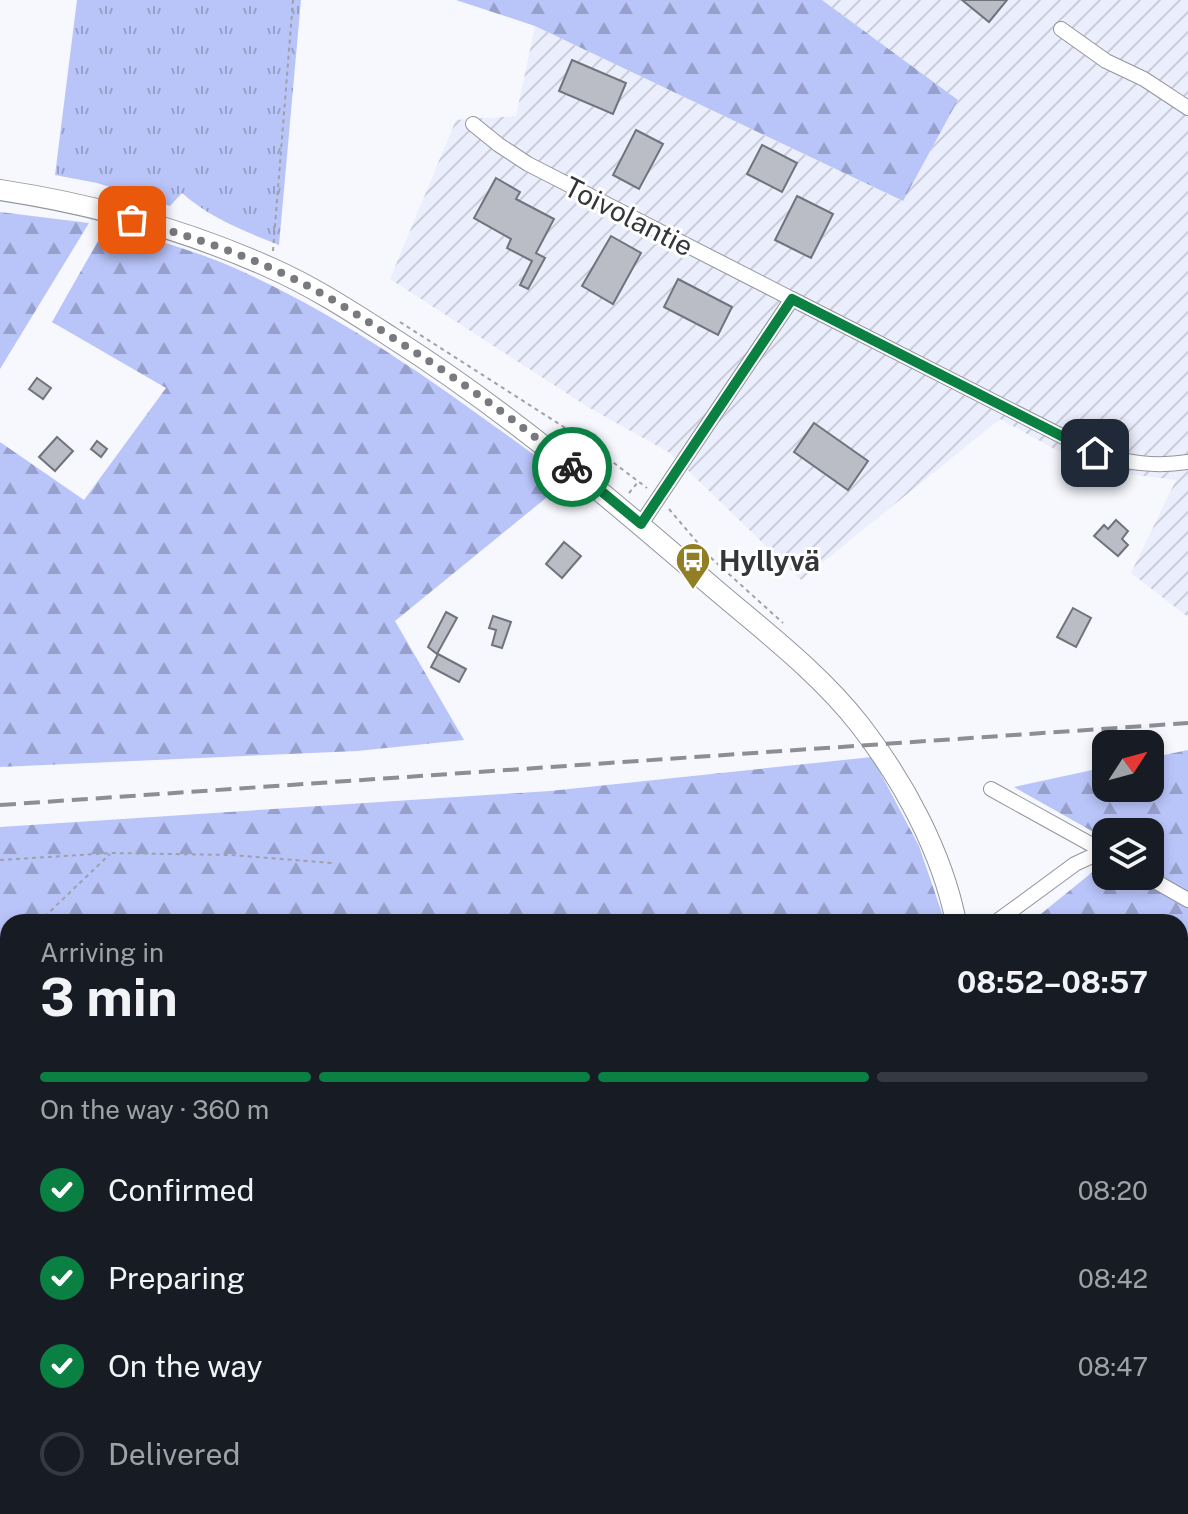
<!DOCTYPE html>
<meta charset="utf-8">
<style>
body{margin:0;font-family:"Public Sans",sans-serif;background:#20242c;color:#f1f3f6;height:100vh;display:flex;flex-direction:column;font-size:30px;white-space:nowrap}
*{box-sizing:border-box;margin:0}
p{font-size:26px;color:#9ea1a6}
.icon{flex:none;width:44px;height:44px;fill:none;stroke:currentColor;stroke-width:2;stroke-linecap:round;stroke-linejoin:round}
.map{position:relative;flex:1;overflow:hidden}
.details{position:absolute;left:0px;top:914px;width:1188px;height:600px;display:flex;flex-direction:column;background:#171b24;border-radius:24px 24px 0 0;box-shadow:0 4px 12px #0003}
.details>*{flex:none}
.needle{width:52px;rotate:54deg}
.fabs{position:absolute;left:1092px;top:730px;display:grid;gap:16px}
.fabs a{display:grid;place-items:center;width:72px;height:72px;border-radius:16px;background:#171b24;box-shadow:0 4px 12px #0003;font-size:40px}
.pin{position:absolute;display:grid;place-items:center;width:68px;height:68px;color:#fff;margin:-34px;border-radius:16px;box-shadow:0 4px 12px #0006}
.courier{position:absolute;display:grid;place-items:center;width:80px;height:80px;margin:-40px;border:6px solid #0b8043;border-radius:50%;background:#fff;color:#222;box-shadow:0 2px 10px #0007}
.summary em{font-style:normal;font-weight:700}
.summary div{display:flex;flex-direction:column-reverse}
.summary{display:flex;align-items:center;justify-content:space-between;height:136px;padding:0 40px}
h1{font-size:52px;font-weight:700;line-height:60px}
.bar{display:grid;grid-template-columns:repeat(4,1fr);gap:12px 8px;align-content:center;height:96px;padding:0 40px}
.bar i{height:10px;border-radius:6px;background:#363941}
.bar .active{background:#0b8043}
.bar p{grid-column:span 4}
ol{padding:0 40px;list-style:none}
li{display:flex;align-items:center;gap:24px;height:88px}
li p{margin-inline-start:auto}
li .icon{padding:8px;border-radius:50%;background:#0b8043;color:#fff;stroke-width:4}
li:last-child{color:#9ea1a6}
li i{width:44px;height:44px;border:4px solid #363941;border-radius:50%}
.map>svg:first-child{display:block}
.industrial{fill:url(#industrial-furrows)}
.grass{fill:url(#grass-tufts)}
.forest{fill:url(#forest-firs)}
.building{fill:#babcc6;stroke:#71737c;stroke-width:2}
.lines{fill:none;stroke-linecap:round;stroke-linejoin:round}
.street-casing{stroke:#92959e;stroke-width:16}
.secondary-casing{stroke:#92959e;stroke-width:22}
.highway-casing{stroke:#8f97b9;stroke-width:30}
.path{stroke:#9fa1a6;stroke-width:2;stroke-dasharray:4 4;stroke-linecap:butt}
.street{stroke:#fff;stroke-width:14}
.secondary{stroke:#fff;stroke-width:20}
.highway{stroke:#c0cbfd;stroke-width:28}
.rail{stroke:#8d8e93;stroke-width:4;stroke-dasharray:16 8;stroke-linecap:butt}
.done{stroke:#797a7f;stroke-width:8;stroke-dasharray:0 14.4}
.route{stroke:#0b8043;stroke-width:10}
.labels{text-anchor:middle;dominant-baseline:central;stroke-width:6;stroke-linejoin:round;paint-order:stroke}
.street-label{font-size:28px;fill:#35363a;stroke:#fff}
.poi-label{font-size:28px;font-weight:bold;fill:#35363a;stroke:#fff;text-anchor:start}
</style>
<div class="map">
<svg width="1188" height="1514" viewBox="0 0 1188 1514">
<defs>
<pattern id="industrial-furrows" width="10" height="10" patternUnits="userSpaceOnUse" patternTransform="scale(2)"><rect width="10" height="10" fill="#ebeefc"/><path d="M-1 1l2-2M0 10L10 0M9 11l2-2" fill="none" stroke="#cacdd9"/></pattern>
<pattern id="grass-tufts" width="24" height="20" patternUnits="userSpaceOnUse" patternTransform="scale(2)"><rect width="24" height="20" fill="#b9c4f9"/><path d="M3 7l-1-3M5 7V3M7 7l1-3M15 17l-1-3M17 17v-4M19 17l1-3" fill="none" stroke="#97a0cb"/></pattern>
<pattern id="forest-firs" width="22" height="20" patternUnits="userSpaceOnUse" patternTransform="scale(2)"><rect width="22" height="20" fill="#b9c4f9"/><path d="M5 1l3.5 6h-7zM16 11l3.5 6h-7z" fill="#97a0cb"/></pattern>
</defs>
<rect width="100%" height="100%" fill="#f6f8fe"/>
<g class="industrial">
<path d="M822,0H1188V617L1131,573L1176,480L1091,469L1000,419L801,580L670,453L588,407L390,279L456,120L516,116L535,26L902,201L958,100Z"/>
<path d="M1180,1154H1188V1318L1180,1316Z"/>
<path d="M8,1213V1454L0,1453V1214Z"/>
<path d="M1188,1345V1455L1180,1452V1365Z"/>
<path d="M366,1506H969V1514H407Z"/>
</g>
<g class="grass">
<path d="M77,0H301L279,245C244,231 210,218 182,193L170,206L97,183L55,175Z"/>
<path d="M1180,1316L1188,1318V1345L1180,1365Z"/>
<path d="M1180,1452L1188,1455V1514H1010V1506H1180Z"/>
</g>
<g class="forest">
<path d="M456,0H822L958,100L903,201L535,26Z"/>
<path d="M0,212L89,223L0,369Z"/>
<path d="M107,225C145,237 186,248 223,263C350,317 458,399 568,480L395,621L464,740L357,751L0,767V442L84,500L166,388L52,322Z"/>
<path d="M1188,750V1029H1180V922H1031L1106,861V876H1150V832H1106V839L1014,787L1106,767V788H1150V758Z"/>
<path d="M872,757L919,846L945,922H8V1031L0,1026V827L550,791Z"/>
</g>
<g class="building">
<path d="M962,0H1007L989,22Z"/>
<path d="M572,60L626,83L613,114L559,91Z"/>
<path d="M636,130L663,144L639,189L613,175Z"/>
<path d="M762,145L797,163L782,192L747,174Z"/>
<path d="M496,178L520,192L516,199L554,219L536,253L545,258L528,289L520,285L532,261L507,248L511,239L474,218Z"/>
<path d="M797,196L833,214L811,258L775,240Z"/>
<path d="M611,236L641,253L613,304L582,286Z"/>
<path d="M678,279L732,307L718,335L664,307Z"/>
<path d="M37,378L51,388L43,399L29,389Z"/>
<path d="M814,423L868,461L848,490L794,452Z"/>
<path d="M57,437L73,451L55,471L39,457Z"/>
<path d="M97,441L107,449L101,457L91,449Z"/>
<path d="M1116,520L1128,531L1122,539L1128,545L1118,556L1094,536L1104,525L1108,529Z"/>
<path d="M564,542L581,556L562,578L546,564Z"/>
<path d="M1073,608L1091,618L1076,647L1057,637Z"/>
<path d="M446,612L457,618L437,654L428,647Z"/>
<path d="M493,616L511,622L502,648L492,645L496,630L489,628Z"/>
<path d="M438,654L466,669L459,682L431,667Z"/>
</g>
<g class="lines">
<g class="street-casing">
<g id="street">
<path d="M1061,29L1106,61L1144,79L1188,108"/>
<path d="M473,124L499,145L528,164L792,299"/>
<path d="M641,524L792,299L1095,453C1127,463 1155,467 1188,462"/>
<path d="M991,789L1103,851"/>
<path d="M1146,876L1188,900"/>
<path d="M996,922L1075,864L1103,851L1106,853"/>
<path d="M0,1061L8,1094"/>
<path d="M1180,1269L1188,1270"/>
<path d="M0,1324L8,1325"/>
<path d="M0,1379L8,1347"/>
<path d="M67,1506L68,1514"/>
</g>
</g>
<g class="secondary-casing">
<g id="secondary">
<path d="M0,190C92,204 186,230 271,268C314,287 352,312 391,337C506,410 606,495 709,584C760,628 818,671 860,725C904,782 942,852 956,922"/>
<path d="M0,1490L8,1491"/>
<path d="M159,1506L237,1514"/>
<path d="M985,1506V1514"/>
</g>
</g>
<g class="highway-casing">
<g id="highway">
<path d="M1180,1064H1188"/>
<path d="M0,1113L8,1112"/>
<path d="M1180,1129L1188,1130"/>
<path d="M0,1164L8,1163"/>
</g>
</g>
<g class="path">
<path d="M273,251L293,0"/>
<path d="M400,322L581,438L647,488"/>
<path d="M629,493L638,482"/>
<path d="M669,509L709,556L783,623"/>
<path d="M0,860L111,853L231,855L332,863"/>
<path d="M39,922L110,854"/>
<path d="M0,964L8,953"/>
<path d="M0,1513L10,1514"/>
</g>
<use href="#street" class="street"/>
<use href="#secondary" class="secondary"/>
<use href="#highway" class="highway"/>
<path class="rail" d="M0,805L1188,723"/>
</g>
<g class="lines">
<path class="done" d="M132,220C180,233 226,248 271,268C314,287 354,312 393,338C455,377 516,420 572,467"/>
<path class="route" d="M572,467L641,524L792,299L1095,453"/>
</g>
<defs>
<g id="bus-pin" transform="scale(1.8)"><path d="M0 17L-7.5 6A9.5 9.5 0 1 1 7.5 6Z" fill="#927e24" stroke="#fff"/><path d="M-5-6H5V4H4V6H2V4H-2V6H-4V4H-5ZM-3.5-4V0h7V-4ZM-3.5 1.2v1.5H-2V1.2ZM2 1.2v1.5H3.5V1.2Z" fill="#fff"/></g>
</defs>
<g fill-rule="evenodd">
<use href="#bus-pin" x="693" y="560"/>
</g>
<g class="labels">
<g class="street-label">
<text transform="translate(629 216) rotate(27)">Toivolantie</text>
</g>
<g class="poi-label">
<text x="719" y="560">Hyllyvä</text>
</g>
</g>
</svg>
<div class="fabs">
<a><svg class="needle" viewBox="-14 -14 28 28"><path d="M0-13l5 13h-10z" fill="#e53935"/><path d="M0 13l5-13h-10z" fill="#9ea1a6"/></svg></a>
<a><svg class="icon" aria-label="layers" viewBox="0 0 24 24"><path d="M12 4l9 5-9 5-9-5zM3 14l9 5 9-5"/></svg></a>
</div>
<div class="pin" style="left:132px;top:220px;background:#ea580c"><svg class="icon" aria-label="bag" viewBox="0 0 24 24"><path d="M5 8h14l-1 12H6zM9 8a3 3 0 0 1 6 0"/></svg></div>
<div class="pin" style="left:1095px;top:453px;background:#1f2937"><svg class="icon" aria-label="home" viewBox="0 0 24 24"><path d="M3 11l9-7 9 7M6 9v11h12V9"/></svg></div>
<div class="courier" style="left:572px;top:467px"><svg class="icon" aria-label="bike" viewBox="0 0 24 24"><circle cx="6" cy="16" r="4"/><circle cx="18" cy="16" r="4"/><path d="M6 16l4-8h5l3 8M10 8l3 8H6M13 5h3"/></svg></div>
<section class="details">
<div class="summary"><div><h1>3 min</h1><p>Arriving in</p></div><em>08:52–08:57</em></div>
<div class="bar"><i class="active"></i><i class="active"></i><i class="active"></i><i></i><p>On the way · 360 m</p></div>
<ol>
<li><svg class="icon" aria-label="check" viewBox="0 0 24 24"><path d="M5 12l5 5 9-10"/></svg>Confirmed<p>08:20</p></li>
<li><svg class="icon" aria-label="check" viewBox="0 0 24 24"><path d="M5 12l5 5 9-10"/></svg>Preparing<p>08:42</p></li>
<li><svg class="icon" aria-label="check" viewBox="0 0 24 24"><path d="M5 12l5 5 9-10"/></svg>On the way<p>08:47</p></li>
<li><i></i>Delivered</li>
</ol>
</section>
</div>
